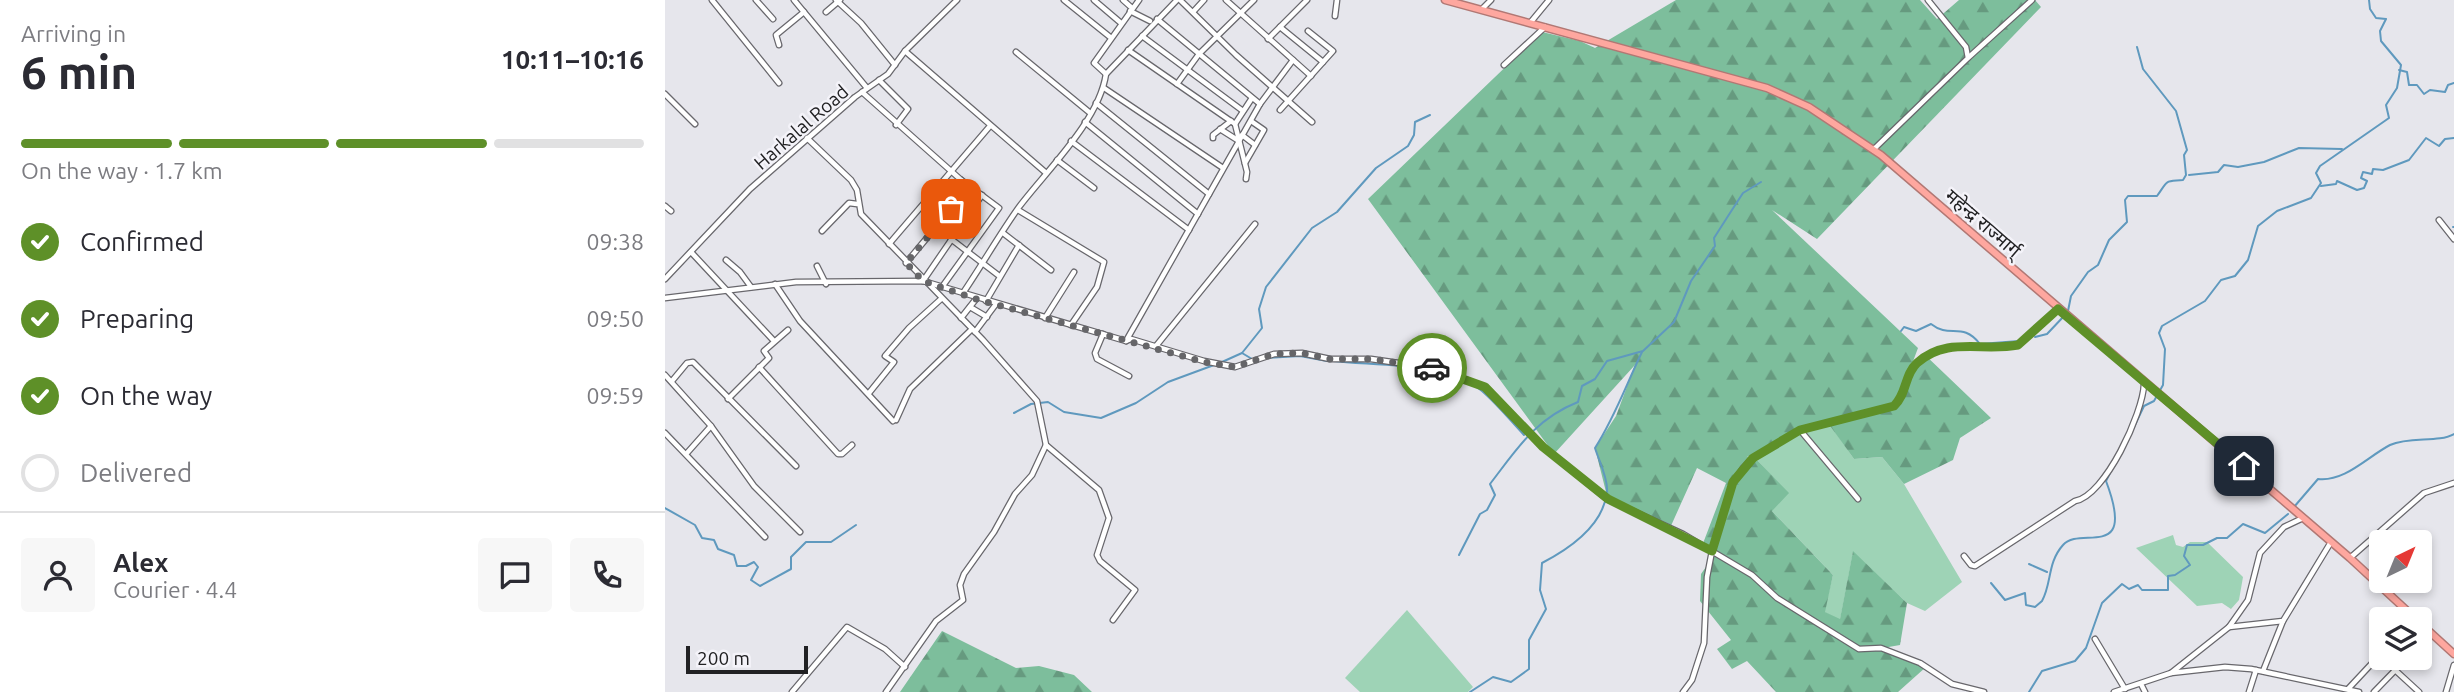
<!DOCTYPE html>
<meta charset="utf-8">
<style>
body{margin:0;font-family:Ubuntu,"Noto Sans Devanagari",sans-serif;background:#f7f7f7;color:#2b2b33;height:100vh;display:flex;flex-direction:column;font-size:26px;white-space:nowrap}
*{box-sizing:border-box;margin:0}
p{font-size:23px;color:#7c7c81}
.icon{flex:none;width:38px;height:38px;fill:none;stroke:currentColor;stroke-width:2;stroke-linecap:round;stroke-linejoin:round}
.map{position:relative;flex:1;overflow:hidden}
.panel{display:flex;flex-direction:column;background:#fff;width:665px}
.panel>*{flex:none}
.needle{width:46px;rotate:43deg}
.fabs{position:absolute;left:1704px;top:530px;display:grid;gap:14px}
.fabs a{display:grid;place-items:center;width:63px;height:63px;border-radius:7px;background:#fff;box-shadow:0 4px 10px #0003;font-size:35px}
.scale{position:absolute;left:21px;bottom:18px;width:122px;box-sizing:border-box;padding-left:7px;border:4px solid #212123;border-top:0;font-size:19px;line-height:24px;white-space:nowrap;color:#212123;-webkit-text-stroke:5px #f4f3f9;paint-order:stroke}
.pin{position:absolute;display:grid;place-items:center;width:60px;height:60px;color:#fff;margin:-30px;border-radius:14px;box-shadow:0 4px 10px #0006}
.courier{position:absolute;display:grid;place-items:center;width:70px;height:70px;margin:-35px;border:5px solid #5e9028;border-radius:50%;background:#fff;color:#222;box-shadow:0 2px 9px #0007}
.overview em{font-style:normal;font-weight:700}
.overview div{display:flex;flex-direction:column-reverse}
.overview{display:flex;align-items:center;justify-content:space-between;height:119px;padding:0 21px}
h1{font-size:46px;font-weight:700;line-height:52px}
.bar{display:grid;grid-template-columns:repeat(4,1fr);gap:10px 7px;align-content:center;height:84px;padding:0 21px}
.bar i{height:9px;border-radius:5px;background:#e1e1e2}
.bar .current{background:#5e9028}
.bar p{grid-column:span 4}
.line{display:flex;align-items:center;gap:18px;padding:0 21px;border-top:2px solid #e1e1e2}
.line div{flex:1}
.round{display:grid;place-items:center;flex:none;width:74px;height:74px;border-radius:7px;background:#f7f7f7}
ol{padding:0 21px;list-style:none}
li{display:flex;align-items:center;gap:21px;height:77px}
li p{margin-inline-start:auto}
li .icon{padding:7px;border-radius:50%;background:#5e9028;color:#fff;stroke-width:4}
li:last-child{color:#7c7c81}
li i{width:38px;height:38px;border:4px solid #e1e1e2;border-radius:50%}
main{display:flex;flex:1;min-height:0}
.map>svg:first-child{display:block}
.grass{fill:#9ed3b6}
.forest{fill:url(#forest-firs)}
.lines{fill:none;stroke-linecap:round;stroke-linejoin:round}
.stream{stroke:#5f99be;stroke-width:2}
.minor-casing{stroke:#68676c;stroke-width:7}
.highway-casing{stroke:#b17874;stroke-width:9}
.minor{stroke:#fff;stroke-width:4.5}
.highway{stroke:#fea79f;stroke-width:6}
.done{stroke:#666669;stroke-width:7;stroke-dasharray:0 12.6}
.route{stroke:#5e9028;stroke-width:9}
.labels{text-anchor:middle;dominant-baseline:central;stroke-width:5;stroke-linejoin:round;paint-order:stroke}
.street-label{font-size:19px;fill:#212123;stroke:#f4f3f9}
</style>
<main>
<section class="panel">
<div class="overview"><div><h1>6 min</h1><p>Arriving in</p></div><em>10:11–10:16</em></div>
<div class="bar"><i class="current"></i><i class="current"></i><i class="current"></i><i></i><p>On the way · 1.7 km</p></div>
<ol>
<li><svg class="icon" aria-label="check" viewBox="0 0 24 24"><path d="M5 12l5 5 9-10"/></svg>Confirmed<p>09:38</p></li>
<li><svg class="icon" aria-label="check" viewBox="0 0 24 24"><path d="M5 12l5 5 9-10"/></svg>Preparing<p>09:50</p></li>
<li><svg class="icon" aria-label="check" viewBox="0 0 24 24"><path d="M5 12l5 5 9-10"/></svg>On the way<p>09:59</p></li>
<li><i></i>Delivered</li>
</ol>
<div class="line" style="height:126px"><a class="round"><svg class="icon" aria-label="person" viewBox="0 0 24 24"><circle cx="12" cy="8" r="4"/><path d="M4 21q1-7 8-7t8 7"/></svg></a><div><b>Alex</b><p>Courier · 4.4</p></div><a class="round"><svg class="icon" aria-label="chat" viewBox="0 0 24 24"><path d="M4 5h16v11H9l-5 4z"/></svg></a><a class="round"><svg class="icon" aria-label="phone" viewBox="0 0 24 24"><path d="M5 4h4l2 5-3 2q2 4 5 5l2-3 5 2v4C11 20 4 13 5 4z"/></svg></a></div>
</section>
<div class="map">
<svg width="1789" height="692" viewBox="0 0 1789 692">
<defs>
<pattern id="forest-firs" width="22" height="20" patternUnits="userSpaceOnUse" patternTransform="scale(1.75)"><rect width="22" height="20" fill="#7dbe9c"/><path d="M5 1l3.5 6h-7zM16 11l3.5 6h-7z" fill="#669a7f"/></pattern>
</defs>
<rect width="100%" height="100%" fill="#e6e6ec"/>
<g class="grass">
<path d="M1163,422L1189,459L1217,457L1239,484L1297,582L1260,611L1242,603L1188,552L1175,620L1159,612L1168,575L1106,510L1123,493L1091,459L1095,447L1113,443L1129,432Z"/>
<path d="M1508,535L1511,545L1518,547L1525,542H1542L1578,577L1574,600L1566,609L1557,603L1532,606L1471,548Z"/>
<path d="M742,610L808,687L803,692H695L680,678Z"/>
</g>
<g class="forest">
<path d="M1011,0H1255L1272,19L1294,0H1370L1376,7L1152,239L1107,210L1253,348L1244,372L1258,353L1326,418L1295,438L1288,460L1239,484L1217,457L1189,459L1163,423L1129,432L1082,457L1091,459L1124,493L1107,511L1168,575L1160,612L1175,619L1188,551L1242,603L1235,645L1218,648L1261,667L1233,692H1111L1082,661L1067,669L1052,649L1066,640L1035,601L1036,574L1050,554L1037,546L1061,483L1032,468L1005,528L942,496L930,448L951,416L970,365L889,454L703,199L877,32L915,41L930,48Z"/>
<path d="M277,631L351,668L374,666L409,675L427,692H235Z"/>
</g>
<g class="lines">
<g class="stream">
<path d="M1734,70L1742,72L1744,85H1752L1759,94L1765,90L1780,92L1783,85L1789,83"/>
<path d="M1524,175L1553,172L1559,165L1573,167L1599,162L1634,148L1677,149"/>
<path d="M1656,186L1671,184L1672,181L1692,190L1699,188L1702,181L1696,178L1698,172L1707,174L1708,169L1718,170L1744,160L1761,138L1774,146L1780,139L1789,138"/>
<path d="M1788,227H1789"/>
<path d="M1403,311L1406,296L1423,272L1433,265L1444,240L1462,222L1460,200L1463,196H1492C1504,179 1499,182 1518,180L1521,175L1519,155L1522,150L1511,111L1478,69L1472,47"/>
<path d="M1236,331L1239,327L1251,331L1266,324C1285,339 1297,321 1315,344L1354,341"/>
<path d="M1370,337L1382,334L1400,315"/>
<path d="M577,353L587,359"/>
<path d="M602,358L635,356L662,361"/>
<path d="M668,361C711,366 782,362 817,391C832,404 845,420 859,435"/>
<path d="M557,362L577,353L597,328L594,309L601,287L647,228L672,212L711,168L743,146L749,135L750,122L765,115"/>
<path d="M349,413L366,404L383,402L399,412L436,418L471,403L503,382L549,365"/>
<path d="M1458,450L1479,406L1489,401L1498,385L1500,349L1494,333L1497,326L1540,301L1556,280L1570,276L1583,260L1593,226L1612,211L1646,198L1656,183L1651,173L1655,166L1724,118L1721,105L1732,88L1736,65L1716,41L1715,31L1721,19L1711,18L1705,9L1704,0"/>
<path d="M1629,507L1653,479C1680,482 1702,457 1725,445C1745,436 1773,443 1789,434"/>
<path d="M0,508L30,525L37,538L49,540L53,549L69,555L72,566H81L89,562L93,567L86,580L95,586L126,569V557L141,542H166L191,525"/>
<path d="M794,555L815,514L822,510L830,495L825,484C852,449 870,419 913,402L917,386L930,379L942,361L978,351L1009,322L1026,281L1050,246L1049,238L1065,213L1078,193L1096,182"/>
<path d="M1364,564L1382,572"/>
<path d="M1326,583L1340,600L1360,593L1361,605L1370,607L1377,601C1387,583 1382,563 1398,545C1415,525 1472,563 1441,481L1445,473"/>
<path d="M805,692L828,677L846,682L864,669V640L881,609L875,590L877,563C904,549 939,525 942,491C943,478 934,461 930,448C950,417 961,385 977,352"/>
<path d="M1364,692L1377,671L1410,661L1421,648L1437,603L1457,584L1464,589L1473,585L1477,590H1503V576L1510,575L1525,565L1519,556L1522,545H1538L1552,538H1562L1578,524L1600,533L1623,514"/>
</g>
<g class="minor-casing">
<g id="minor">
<path d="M47,0L114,83"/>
<path d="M91,0L108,19"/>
<path d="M129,0L202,88"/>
<path d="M171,0L196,23L230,65"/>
<path d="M399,0L445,37"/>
<path d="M429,0L456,23"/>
<path d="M458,0L467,8"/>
<path d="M515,0L571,55L647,122"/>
<path d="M561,0L646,76"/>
<path d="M817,9L826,0"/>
<path d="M465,11L485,21"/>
<path d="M161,12L175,0"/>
<path d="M528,12L539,0"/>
<path d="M670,16L672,0"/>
<path d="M492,19L595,104"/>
<path d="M865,23L884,0"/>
<path d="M615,27L658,62"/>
<path d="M477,36L578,111"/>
<path d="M603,39L642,0"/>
<path d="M114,45L111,35L139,12"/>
<path d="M463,50L570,124L587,98"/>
<path d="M240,51L380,172"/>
<path d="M351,52L424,112"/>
<path d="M1304,57L1367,0"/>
<path d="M839,65L880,27"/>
<path d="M441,74L429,63L474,0"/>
<path d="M214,80L243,109L231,125"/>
<path d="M512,84L534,54L589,0"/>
<path d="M439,88L558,168"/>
<path d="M197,92L295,179L334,208L277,287"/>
<path d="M0,94L30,124"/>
<path d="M431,103L544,194"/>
<path d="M615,110L668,51L643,31"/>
<path d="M420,122L533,214"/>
<path d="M570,124L582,172L581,179"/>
<path d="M555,129L574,141"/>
<path d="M577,135L590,145"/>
<path d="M142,138L186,180L192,190L196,214L318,340L372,401L381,445L434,490L444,518L432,555L435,561L470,590L448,620"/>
<path d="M548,138V135L566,121"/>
<path d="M406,141L524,230"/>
<path d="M1208,150L1303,58L1301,47L1263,0"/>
<path d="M392,160L429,188"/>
<path d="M580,163L599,130L586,121"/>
<path d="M0,206L6,211"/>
<path d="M353,210L439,262L432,287L406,325"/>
<path d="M1774,220L1789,239"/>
<path d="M157,231L184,203L192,204"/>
<path d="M338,233L386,270"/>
<path d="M286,239L333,275"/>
<path d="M224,244L325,126"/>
<path d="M26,252L109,341"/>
<path d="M61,260L75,272L86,287"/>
<path d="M241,263L301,191L296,180"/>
<path d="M152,266L161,284"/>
<path d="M0,279L85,189L190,97L223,74L240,51L292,0"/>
<path d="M258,281L317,195"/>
<path d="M110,284L135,321L228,421"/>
<path d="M298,293C317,265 334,235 354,207C382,170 434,121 441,74L512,0"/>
<path d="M0,298L131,282L258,281L461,341L466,339L539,361L570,367L609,354L637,353L665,359H706L775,369L819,387L878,447L942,499L1018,534L1087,575L1112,598L1194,649L1216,648L1255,663L1287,684L1319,692"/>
<path d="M321,301L354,245"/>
<path d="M305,307L322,317"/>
<path d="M296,318L311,299"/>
<path d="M380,318L409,272"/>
<path d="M310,332L331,304"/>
<path d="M438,334L430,353L432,359L464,376"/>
<path d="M461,341L595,104L628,60"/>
<path d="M491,346L590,224"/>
<path d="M94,367L173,454H177L187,445"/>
<path d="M0,375L46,426L89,486L135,532"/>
<path d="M7,381L22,363L28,362L131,466"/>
<path d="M204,393L229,362L220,356L244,328L276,299"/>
<path d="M63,399L104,358L99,351L123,330"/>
<path d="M231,420L245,389L307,329"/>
<path d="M1135,430L1193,499"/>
<path d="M0,433L100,537"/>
<path d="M22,453L46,426"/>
<path d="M1299,556L1306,565L1310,566L1410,501C1440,496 1478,413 1479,384"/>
<path d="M1685,558L1759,493L1789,483"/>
<path d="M1564,627L1583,600L1595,553L1619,527L1638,518"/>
<path d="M1430,639L1460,689"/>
<path d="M1755,645L1767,634"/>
<path d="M1717,658L1754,692"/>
<path d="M1598,671L1618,621"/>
<path d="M1506,673L1560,667L1586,669L1694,692"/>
<path d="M1476,684L1480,692"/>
<path d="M1683,689L1712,658L1717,657"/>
<path d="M127,692L182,627L220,649L240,667"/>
<path d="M221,692L271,621L298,600L295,585L299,574L329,532L350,494L367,475L381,445"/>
<path d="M1018,692L1027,680L1039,643L1042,577L1047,551L1068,483L1078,468L1088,458L1135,430L1229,406C1242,394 1239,375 1252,363C1282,336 1317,352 1353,345L1393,309"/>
<path d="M1449,692L1506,673L1564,627L1618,621L1666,542"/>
<path d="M1584,692L1591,670"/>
<path d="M1709,692L1742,658"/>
<path d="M1781,692L1789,665"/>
</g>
</g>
<g class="highway-casing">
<g id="highway">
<path d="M780,0L1102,88L1144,107L1216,155L1685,558L1752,620"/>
<path d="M1755,623L1789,654"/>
</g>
</g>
<use href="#minor" class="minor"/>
<use href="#highway" class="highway"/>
</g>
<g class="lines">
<path class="done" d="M286,209L241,263L258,281L311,299L539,362L570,367L609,354L637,353L665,359H706L767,368"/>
<path class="route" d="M767,368L820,387L878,447L943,499L1047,551L1068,482L1088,458L1135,430L1229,406C1242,394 1239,375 1252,363C1282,336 1317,352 1353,345L1393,309L1579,466"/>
</g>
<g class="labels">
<g class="street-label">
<text transform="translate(136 127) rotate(-41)">Harkalal Road</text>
<text transform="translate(1318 223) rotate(41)">महेन्द्र राज्मार्ग्</text>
</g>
</g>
</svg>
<div class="fabs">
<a><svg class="needle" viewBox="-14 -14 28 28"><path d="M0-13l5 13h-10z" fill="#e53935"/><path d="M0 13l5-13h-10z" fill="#7c7c81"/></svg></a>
<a><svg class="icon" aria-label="layers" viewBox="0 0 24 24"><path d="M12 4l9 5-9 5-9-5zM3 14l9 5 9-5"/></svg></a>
</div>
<div class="scale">200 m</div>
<div class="pin" style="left:286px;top:209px;background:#ea580c"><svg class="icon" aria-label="bag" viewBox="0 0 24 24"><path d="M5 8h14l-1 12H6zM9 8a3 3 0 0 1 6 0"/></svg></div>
<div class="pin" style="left:1579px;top:466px;background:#1f2937"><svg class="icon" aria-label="home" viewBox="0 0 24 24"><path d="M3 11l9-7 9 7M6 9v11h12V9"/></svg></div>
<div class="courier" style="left:767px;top:368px"><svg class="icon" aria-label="car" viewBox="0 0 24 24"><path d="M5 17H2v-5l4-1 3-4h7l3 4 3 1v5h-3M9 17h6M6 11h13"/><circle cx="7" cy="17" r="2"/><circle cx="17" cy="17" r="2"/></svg></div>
</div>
</main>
